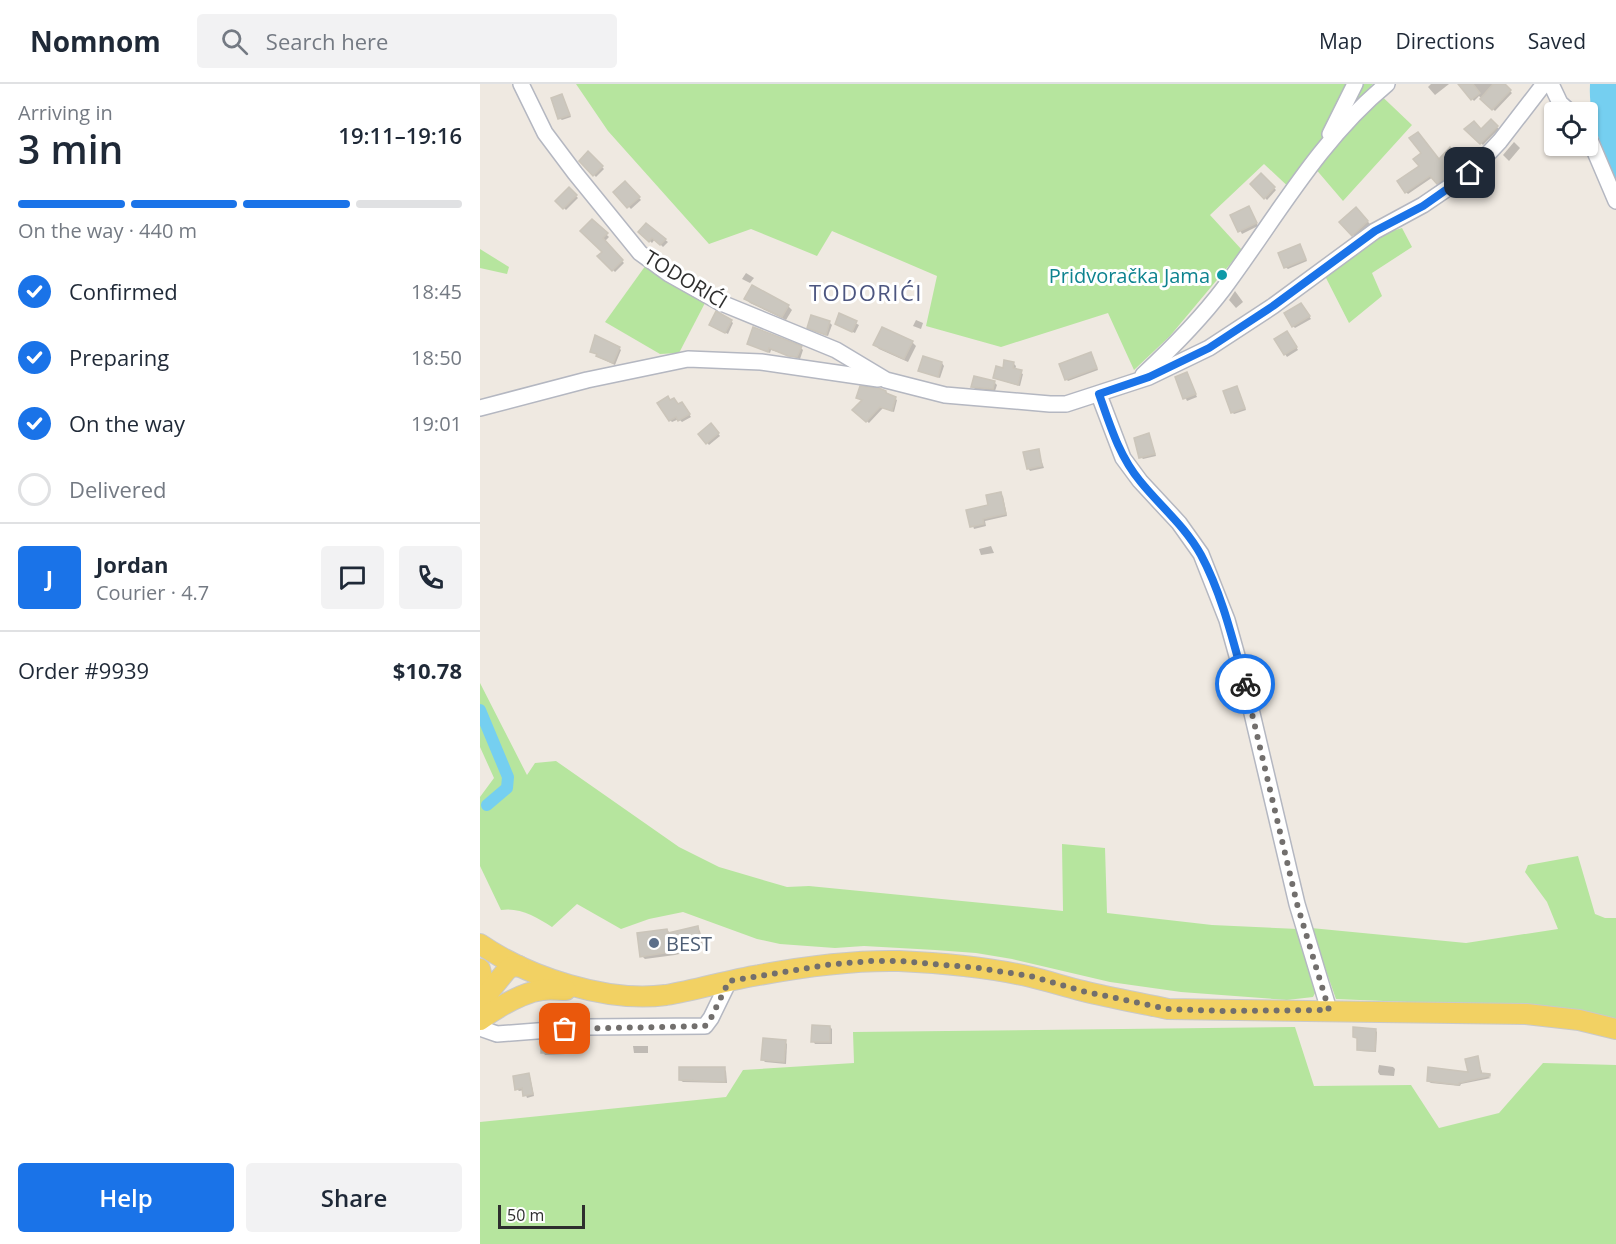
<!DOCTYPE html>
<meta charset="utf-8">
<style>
body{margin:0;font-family:"Open Sans",sans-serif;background:#f2f2f3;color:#1f2937;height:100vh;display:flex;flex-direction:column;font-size:22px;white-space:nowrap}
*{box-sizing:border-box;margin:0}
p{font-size:20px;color:#747a83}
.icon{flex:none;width:33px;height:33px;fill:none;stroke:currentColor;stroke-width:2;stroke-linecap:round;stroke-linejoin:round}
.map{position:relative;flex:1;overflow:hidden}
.panel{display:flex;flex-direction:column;background:#fff;width:480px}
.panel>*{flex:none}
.buttons{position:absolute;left:1064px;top:18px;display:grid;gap:12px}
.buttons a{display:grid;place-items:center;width:54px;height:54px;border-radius:6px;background:#fff;box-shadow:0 2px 4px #0004;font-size:30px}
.scale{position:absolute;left:18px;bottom:15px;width:87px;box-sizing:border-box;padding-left:6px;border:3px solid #2e2e2e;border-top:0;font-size:16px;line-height:21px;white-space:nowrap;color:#2e2e2e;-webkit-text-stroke:4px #fff;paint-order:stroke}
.pin{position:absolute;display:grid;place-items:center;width:51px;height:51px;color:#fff;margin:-26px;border-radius:12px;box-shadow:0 3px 9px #0006}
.courier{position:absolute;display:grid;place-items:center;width:60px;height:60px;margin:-30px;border:4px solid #1a73e8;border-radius:50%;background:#fff;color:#222;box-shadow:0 2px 8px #0007}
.head em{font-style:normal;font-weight:600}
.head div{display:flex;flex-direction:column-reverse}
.head{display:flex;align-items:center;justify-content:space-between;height:102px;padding:0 18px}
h1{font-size:39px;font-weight:600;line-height:45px}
.bar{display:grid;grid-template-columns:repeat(4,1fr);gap:9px 6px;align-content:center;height:72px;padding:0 18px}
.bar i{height:8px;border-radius:4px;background:#e0e1e3}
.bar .selected{background:#1a73e8}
.bar p{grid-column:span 4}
.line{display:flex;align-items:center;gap:15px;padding:0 18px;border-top:2px solid #e0e1e3}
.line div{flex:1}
.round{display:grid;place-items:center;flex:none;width:63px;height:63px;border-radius:6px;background:#f2f2f3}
ol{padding:0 18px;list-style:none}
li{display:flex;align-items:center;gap:18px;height:66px}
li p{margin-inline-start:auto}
li .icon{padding:6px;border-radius:50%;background:#1a73e8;color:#fff;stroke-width:4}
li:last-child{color:#747a83}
li i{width:33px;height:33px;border:3px solid #e0e1e3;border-radius:50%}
.action{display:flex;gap:12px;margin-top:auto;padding:12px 18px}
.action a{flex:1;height:69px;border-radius:6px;background:#1a73e8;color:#fff;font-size:24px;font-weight:600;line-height:69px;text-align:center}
.action a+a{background:#f2f2f3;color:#1f2937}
header{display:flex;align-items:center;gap:36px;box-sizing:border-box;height:84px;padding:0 30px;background:#fff;border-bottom:2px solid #e0e1e3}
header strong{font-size:28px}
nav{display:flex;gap:33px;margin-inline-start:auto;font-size:21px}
.search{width:420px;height:54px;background:#f2f2f3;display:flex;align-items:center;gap:15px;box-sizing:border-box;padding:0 21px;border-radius:6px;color:#747a83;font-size:22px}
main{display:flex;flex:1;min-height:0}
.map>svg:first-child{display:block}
.green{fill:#b6e59e}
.water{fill:#75cff0}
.shadow{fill:#0003}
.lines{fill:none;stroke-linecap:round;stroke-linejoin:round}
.canal{stroke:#75cff0;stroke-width:12}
.building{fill:#cbc7bf;stroke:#cbc5ba;stroke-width:1.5}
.minor-casing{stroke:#b4b7c1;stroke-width:18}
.major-casing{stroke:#c9c9c9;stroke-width:22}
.minor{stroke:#fff;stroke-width:15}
.major{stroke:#f2d163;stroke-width:20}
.done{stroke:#726f6d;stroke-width:6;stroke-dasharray:0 10.8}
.route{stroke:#1a73e8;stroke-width:8}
.culture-dot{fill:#0f9aa8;stroke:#fff;stroke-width:2}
.service-dot{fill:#5c6f8a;stroke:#fff;stroke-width:2}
.labels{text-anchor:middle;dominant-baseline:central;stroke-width:6;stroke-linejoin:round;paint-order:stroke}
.culture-label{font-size:20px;fill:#0d838f;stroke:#fff;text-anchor:end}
.street-label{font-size:20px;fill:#2e2e2e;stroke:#fff}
.service-label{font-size:20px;fill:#4e5e75;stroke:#fff;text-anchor:start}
.quarter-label{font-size:22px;letter-spacing:1.5px;fill:#4d5680;stroke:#fff}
</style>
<header>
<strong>Nomnom</strong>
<div class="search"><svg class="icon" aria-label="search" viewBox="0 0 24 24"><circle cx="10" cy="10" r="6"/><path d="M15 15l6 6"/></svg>Search here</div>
<nav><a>Map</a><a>Directions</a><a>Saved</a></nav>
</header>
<main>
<section class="panel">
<div class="head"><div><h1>3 min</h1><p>Arriving in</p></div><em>19:11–19:16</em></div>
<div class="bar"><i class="selected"></i><i class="selected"></i><i class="selected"></i><i></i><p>On the way · 440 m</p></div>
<ol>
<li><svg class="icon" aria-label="check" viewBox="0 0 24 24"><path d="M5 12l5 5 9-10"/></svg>Confirmed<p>18:45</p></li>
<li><svg class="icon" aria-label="check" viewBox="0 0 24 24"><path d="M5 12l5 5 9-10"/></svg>Preparing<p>18:50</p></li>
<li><svg class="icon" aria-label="check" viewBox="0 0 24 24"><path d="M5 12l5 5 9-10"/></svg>On the way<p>19:01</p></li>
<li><i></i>Delivered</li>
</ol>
<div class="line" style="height:108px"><b class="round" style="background:#1a73e8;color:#fff">J</b><div><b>Jordan</b><p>Courier · 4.7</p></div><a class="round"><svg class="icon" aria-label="chat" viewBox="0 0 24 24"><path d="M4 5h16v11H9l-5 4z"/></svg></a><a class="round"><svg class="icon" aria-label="phone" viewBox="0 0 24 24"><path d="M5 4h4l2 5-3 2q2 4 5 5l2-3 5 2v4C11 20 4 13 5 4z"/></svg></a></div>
<div class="line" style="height:78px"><div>Order #9939</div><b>$10.78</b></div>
<div class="action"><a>Help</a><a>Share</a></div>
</section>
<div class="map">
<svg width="1136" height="1160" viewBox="0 0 1136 1160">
<rect width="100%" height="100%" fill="#efe9e1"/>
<g class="green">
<path d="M96,0H893L891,2L932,41L863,117L834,83L815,109L784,80L730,131L762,166L690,252L654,286L628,229L521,263L446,242L457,192L352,147L337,172L271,145L229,160L128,47Z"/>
<path d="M922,144L932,163L892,189L902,212L869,239L845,192L906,149Z"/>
<path d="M0,165L29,183L27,190L0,184Z"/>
<path d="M166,181L226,217L199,269L180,270L125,238Z"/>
<path d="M0,599L47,691L55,679L76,677L199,763L239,783L307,803L329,802L583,827L582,760L625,764L627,829L732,841L818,845L836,907L833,913L807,916L701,908L630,898L532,875L496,869L455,866L384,862L355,864L300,860L277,855L203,828L169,835L141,845L97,820L72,843C57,833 39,823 21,826L0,782V713L14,694L0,663Z"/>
<path d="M1098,772L1115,830L1125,834H1136V935L1090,925L856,915L831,844L986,859L1078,845L1067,818L1045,788L1048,781Z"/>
<path d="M815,943L834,1002L931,1001L959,1044L1019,1029L1063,979L1136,981V1160H0V1038L246,1013L263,986L374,979L373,948Z"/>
</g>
<path class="water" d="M1110,0H1136V97C1123,66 1108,35 1110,0Z"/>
<g class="shadow">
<path d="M951,0H969L955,11L948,3Z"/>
<path d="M980,0H1023L1032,9L1015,27L999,12L994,17Z"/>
<path d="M82,12L91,33L82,36L79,34Z"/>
<path d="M1073,33L1074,34V46L1067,39Z"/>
<path d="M1011,37L1019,45L1003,61L986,45L1001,47Z"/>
<path d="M1034,58L1040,64L1029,77L1023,71Z"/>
<path d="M979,66L990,78L982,86L960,101L953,93L928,110L926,108L959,77L975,70Z"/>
<path d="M108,69L124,85L116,93L101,77Z"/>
<path d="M781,91L796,106L787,116L772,100Z"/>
<path d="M145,99L161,116L151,125L135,108Z"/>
<path d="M89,105L98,114L86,126L77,117Z"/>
<path d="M769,123L778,142L762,150L752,131Z"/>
<path d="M876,125L890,140L875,153L861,138Z"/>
<path d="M112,137L129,153L124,158L144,179L135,188L119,172L124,168Z"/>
<path d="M166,141L188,158L183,163L175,155L172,159L160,147Z"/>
<path d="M821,164L827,177L808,185L805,183Z"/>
<path d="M266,189L274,194L270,199L262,195Z"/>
<path d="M755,207L763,218L756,224L749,216Z"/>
<path d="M266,215L308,222L312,226L306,236L270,219Z"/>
<path d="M823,223L831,235L815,244L813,242Z"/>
<path d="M360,231L379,241L375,249L356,240Z"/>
<path d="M436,236L443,239L441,245L433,242Z"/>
<path d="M251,237L253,239L248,250L233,242Z"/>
<path d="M349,238L352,241L348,252L331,246Z"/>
<path d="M809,251L818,266L807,273L805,270Z"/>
<path d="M432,258L436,262L428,278L399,265L395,261Z"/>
<path d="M269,259L321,264L323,266L320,275L291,266L290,269Z"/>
<path d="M139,264L141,266L135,281L120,274L112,267Z"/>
<path d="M611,270L618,286L588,297L586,295Z"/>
<path d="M462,279L464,282L460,294L440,286Z"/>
<path d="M534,280L536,282L535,286L543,290L540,302L514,294Z"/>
<path d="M707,290L717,313L707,317L696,294Z"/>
<path d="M496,294L515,299L517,301L515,307L495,305L493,303Z"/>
<path d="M757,303L766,326L754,330L752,328Z"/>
<path d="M406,308L417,316L414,328L403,324L389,339L374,326L383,317L378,314Z"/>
<path d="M199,322H204L211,333L202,338L199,335L192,338L190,336Z"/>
<path d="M231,341L240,352L229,361L220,350Z"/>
<path d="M669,351L676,372L663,375L661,373Z"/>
<path d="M558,367L564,384L550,387L548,384Z"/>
<path d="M520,410L523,412L527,432L505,437L506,442L494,445L488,427L510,422Z"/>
<path d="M511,462L514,469L501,471L499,465Z"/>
<path d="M217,844L220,847L224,864L195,871L165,875L162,872L187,846L191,850Z"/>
<path d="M350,943L352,945V960H335L333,957Z"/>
<path d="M895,946L897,948L896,968L880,967L879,954L875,953Z"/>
<path d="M85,956L86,970L65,971L63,968Z"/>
<path d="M305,958L307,960L306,980L285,978L283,976Z"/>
<path d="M153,962H168V969H154Z"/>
<path d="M997,974L1003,991L1011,994L981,1000L980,1002L951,999L948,997L990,990Z"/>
<path d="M899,981L913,983L915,985L914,992L900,991L898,988Z"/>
<path d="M244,985L246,987L247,999L203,998L200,996Z"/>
<path d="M48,990L50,993L54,1012L47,1014L44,1006L39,1007L37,1005Z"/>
</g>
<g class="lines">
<path class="canal" d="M0,626L28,693L27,704L7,721"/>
</g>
<g class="building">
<path d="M978,0H993L1000,9L991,16Z"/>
<path d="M1013,0H1025L1031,6L1012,26L1000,15Z"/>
<path d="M82,10L90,31L78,35L71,14Z"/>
<path d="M1011,35L1018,42L1000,60L984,45L994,37L1001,45Z"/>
<path d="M938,48L959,75L970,63L975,68L979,64L989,75L980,84L957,100L950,92L925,109L917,97L939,82L933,75L941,69L929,54Z"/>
<path d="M108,67L123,82L113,92L99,77Z"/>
<path d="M781,89L795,103L784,115L770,100Z"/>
<path d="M145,97L160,113L147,124L133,108Z"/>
<path d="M89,103L97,111L83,125L75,117Z"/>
<path d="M769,122L777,139L758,148L750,131Z"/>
<path d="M876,123L888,137L872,152L859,138Z"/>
<path d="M112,135L128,149L123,154L143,176L132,187L117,172L122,168L100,147Z"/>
<path d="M166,139L186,155L180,161L172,154L169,158L158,148Z"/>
<path d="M820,160L826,175L804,184L798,169Z"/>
<path d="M272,201L309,221L302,233L264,215Z"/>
<path d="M821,219L830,232L812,243L804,229Z"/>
<path d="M236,227L252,236L245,249L229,241Z"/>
<path d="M359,229L377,237L372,248L355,240Z"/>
<path d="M331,231L350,237L346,251L327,244Z"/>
<path d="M273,243L322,262L317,273L308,272L289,264L288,268L267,260Z"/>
<path d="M402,243L433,257L424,275L393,261Z"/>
<path d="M807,247L817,263L804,271L794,255Z"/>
<path d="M115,251L140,263L133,279L116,272L117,270L110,268Z"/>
<path d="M611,268L617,284L585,296L579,280Z"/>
<path d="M443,272L462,278L458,293L438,287Z"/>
<path d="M524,276L534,278L533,284L542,286L538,301L513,294L516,282L523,284Z"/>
<path d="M707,288L716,310L703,315L695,293Z"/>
<path d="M494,292L515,297L513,305L491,303Z"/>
<path d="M380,302L399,304L406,307V309L416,313L412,327L400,323L386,338L372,326L382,316L376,314Z"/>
<path d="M757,302L765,324L751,329L743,307Z"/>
<path d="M188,312L190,316L194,314L198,320L202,318L210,330L198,337L196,333L189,337L177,319Z"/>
<path d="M231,339L239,349L226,360L218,350Z"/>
<path d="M669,349L675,370L659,374L654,354Z"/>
<path d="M559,365L562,382L547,385L543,368Z"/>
<path d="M521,408L526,430L503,435L504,440L490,443L486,426L508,421L506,411Z"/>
<path d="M218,842L221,861L191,868L160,873L157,849L187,845L188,849Z"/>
<path d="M332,941L350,942V958H331Z"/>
<path d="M873,943L896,945L895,967L877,966V954L873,953Z"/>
<path d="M87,954V969H61V956Z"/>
<path d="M283,954L306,956L304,978L281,976Z"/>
<path d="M998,972L1001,989L1010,990V992L979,999V1001L947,997L948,983L988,988L985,975Z"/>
<path d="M199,983H245V998L199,996Z"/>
<path d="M49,989L53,1010L43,1012L42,1004L35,1006L33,992Z"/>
</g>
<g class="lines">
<g class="minor-casing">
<g id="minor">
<path d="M41,0L65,49L95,89L160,169L189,190L239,218L356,266L406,296L465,311L570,320H586L669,293L729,264L793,222L895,147L943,121L990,89L1020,57L1064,0"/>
<path d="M1071,0L1080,19L1090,28"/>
<path d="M1107,49L1136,117"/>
<path d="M850,50L875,0"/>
<path d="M663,291C692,264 720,236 744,204C796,134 839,56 907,0"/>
<path d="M619,311L643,374L660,397L699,439L721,470L747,536L766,604L817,820L849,926"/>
<path d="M0,324L107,296L208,275L281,278L398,295"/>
<path d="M0,944L17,950L108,943L225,942L231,934L249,897"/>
</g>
</g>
<g class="major-casing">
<g id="major">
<path d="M0,860C48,893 127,919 186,911C217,906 248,896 279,891C322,883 375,876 419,877C463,879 508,883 551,893C568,897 586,903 603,907C631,914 660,919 688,925L1046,930L1099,936L1136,945"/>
<path d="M0,885L4,901L1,917"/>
<path d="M0,919L26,887L31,883L39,882"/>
<path d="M0,936C17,924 40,909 62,906C70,905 78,906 86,906"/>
</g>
</g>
<use href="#minor" class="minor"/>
<use href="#major" class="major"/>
</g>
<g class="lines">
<path class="done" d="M85,945L225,942L231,934L249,897L346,881L390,877H421L498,884L550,892L602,907L688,925L743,927L849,926L817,820L765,600"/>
<path class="route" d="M765,600C753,557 742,510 721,471C705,442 680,422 660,397C639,372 630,341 619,310L669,293L729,264L793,222L895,147L943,122L990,89"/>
</g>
<circle class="culture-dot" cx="742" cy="191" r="6"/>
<circle class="service-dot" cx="174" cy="859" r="6"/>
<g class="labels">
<g class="culture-label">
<text x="730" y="191">Pridvoračka Jama</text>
</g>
<g class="street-label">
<text transform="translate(206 195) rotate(31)">TODORIĆI</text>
</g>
<g class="service-label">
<text x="186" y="859">BEST</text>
</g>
<g class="quarter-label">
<text x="386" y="208">TODORIĆI</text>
</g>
</g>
</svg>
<div class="buttons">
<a><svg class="icon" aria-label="locate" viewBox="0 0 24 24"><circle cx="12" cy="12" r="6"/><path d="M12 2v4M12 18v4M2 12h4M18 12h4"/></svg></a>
</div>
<div class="scale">50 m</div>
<div class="pin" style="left:85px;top:945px;background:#ea580c"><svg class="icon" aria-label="bag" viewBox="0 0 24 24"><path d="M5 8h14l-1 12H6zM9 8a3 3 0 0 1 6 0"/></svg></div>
<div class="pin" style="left:990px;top:89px;background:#1f2937"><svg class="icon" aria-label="home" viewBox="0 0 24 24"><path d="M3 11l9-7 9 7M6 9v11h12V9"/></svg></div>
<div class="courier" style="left:765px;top:600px"><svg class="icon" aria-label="bike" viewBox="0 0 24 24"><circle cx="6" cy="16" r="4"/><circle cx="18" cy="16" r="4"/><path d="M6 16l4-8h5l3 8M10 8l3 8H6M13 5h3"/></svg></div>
</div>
</main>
